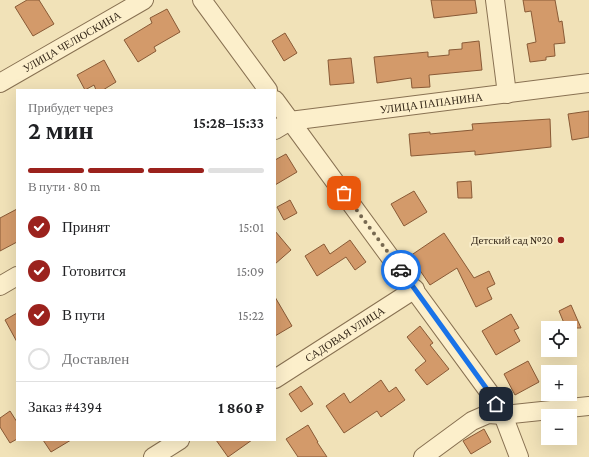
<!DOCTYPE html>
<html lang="ru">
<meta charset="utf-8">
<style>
body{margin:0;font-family:"Crimson Pro",serif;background:#f2f2f2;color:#202124;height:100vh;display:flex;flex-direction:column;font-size:15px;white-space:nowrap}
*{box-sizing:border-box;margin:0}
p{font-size:13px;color:#757577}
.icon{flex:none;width:22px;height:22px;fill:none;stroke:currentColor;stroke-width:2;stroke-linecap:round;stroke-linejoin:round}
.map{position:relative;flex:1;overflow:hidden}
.details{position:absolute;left:16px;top:89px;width:260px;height:352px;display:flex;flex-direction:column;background:#fff;border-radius:0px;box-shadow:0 4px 16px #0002}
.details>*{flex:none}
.fabs{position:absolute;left:541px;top:321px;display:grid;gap:8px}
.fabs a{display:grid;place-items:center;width:36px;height:36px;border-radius:0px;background:#fff;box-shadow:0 4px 16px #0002;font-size:20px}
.pin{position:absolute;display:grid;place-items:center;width:34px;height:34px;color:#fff;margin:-17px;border-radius:8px;box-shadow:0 2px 6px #0006}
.courier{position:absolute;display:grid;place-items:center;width:40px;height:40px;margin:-20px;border:3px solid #1a73e8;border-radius:50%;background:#fff;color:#222;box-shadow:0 1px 5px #0007}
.headline em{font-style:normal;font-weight:600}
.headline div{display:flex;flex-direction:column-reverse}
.headline{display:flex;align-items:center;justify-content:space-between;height:68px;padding:0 12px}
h1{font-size:26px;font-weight:600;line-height:30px}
.bar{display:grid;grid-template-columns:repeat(4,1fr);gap:6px 4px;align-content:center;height:48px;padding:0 12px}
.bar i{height:5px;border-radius:3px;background:#e0e0e0}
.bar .current{background:#9b221d}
.bar p{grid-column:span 4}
.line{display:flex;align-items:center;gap:10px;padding:0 12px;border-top:1px solid #e0e0e0}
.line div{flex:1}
ol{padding:0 12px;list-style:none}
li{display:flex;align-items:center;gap:12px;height:44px}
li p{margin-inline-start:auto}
li .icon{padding:4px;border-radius:50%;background:#9b221d;color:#fff;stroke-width:4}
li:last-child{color:#757577}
li i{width:22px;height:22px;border:2px solid #e0e0e0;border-radius:50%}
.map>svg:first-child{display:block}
.building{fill:#d39a6a;stroke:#895a36}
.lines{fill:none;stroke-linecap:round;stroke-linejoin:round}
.minor-casing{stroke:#887152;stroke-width:20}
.minor{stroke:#fcefcb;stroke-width:18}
.done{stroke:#776951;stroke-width:4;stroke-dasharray:0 7.2}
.route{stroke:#1a73e8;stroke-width:5}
.poi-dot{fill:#9b221d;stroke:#f8ecc8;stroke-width:1.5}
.labels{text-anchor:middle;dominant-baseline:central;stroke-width:4;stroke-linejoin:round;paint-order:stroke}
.street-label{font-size:11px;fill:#352819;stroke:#f8ecc8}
.poi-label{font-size:11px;fill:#352819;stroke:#f8ecc8;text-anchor:end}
</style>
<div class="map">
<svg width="589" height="457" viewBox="0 0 589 457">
<rect width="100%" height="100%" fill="#f1e2b8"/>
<g class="building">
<path d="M27,0H39L54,24L33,36L15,7Z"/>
<path d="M431,0H475L477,13L434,18Z"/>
<path d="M523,0H555L559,22L562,21L565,43L554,44L555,56L546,57V60L530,62L527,44L536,42L531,11L525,12Z"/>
<path d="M167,9L180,32L154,47L156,51L138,62L124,40L152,23L150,18Z"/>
<path d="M285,33L297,53L284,61L272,41Z"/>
<path d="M479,41L482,70L429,75L430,87L412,88L411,78L377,83L374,57L428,52V57L449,55V50L462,49V43Z"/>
<path d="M351,58L354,83L330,85L328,60Z"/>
<path d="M104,60L116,82L103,90H96L94,85L85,90L77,75Z"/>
<path d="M589,111V137L572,140L568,114Z"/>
<path d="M550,119L551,147L475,155V151L411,156L409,134L430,132V134L473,130L472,124Z"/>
<path d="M286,154L297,172L275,185V160Z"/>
<path d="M471,181L472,198H458L457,182Z"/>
<path d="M414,191L427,212L404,226L391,204Z"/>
<path d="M290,200L297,213L284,220L277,207Z"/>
<path d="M17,209V242L0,251V218Z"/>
<path d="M275,231L291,250L275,264Z"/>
<path d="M444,233L474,278L489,271L495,284L487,288L492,299L476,307L457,268L430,285L410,256Z"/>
<path d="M350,240L366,262L355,270L346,257L317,276L305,256L324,244L330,254Z"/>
<path d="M275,297L292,326L275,336Z"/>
<path d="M571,305L581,328H566L559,311Z"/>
<path d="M17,313V342L5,320Z"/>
<path d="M511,314L519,328L514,330L520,341L496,355L482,331Z"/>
<path d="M420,326L433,343L430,345L449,369L427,385L415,370L426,361L407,337Z"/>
<path d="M528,361L539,382L515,395L504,374Z"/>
<path d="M381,380L389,392L396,387L405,400L381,417L377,411L344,433L326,406L344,393L350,403Z"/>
<path d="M301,386L313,404L301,412L289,394Z"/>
<path d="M10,411L17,422V439L10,443L0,427V418Z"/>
<path d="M308,425L318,442H317L327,457H298L286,439Z"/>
<path d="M484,429L491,442L471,454L463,441Z"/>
<path d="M43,440H71L51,452Z"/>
<path d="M216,440H252L228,457Z"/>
</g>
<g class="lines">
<g class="minor-casing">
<g id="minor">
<path d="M202,0L268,90"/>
<path d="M495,0L507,94"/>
<path id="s1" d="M0,83L144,0"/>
<path d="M275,100L489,392L503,415L519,457"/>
<path id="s2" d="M275,130L290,121L589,83"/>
<path d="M0,286L17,276"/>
<path id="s3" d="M275,379L415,289"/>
<path d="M153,457L180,440"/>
<path d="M423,457L472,421L488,414L503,415L589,406"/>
</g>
</g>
<use href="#minor" class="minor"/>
</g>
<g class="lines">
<path class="done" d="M344,193L401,270"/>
<path class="route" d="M401,270L489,392L496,404"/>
</g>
<circle class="poi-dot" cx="561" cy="240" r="4"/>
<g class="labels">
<g class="street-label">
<text stroke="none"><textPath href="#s1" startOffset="83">УЛИЦА ЧЕЛЮСКИНА</textPath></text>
<text stroke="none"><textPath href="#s2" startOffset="160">УЛИЦА ПАПАНИНА</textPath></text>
<text stroke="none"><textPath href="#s3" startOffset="83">САДОВАЯ УЛИЦА</textPath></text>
</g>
<g class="poi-label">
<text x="553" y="240">Детский сад №20</text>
</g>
</g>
</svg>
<div class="fabs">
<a><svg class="icon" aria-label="locate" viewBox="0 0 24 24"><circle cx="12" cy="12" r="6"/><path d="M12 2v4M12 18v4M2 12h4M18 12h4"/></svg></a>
<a>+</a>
<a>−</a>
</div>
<div class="pin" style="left:344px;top:193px;background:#ea580c"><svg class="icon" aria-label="bag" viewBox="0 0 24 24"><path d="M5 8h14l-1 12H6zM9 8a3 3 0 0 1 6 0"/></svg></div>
<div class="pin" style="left:496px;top:404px;background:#1f2937"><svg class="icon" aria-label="home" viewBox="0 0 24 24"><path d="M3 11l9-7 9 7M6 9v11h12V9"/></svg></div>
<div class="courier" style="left:401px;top:270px"><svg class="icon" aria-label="car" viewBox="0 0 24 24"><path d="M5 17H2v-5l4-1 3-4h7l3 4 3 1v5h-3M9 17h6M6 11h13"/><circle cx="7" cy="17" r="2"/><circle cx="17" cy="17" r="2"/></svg></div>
<section class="details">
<div class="headline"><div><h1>2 мин</h1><p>Прибудет через</p></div><em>15:28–15:33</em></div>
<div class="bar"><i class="current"></i><i class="current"></i><i class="current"></i><i></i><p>В пути · 80 m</p></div>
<ol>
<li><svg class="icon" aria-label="check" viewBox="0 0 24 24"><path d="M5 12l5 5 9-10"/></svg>Принят<p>15:01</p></li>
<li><svg class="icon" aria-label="check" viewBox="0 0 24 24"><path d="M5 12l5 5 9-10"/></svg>Готовится<p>15:09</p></li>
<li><svg class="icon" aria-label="check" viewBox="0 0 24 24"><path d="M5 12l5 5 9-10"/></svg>В пути<p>15:22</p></li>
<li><i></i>Доставлен</li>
</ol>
<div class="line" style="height:52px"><div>Заказ #4394</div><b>1 860 ₽</b></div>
</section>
</div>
